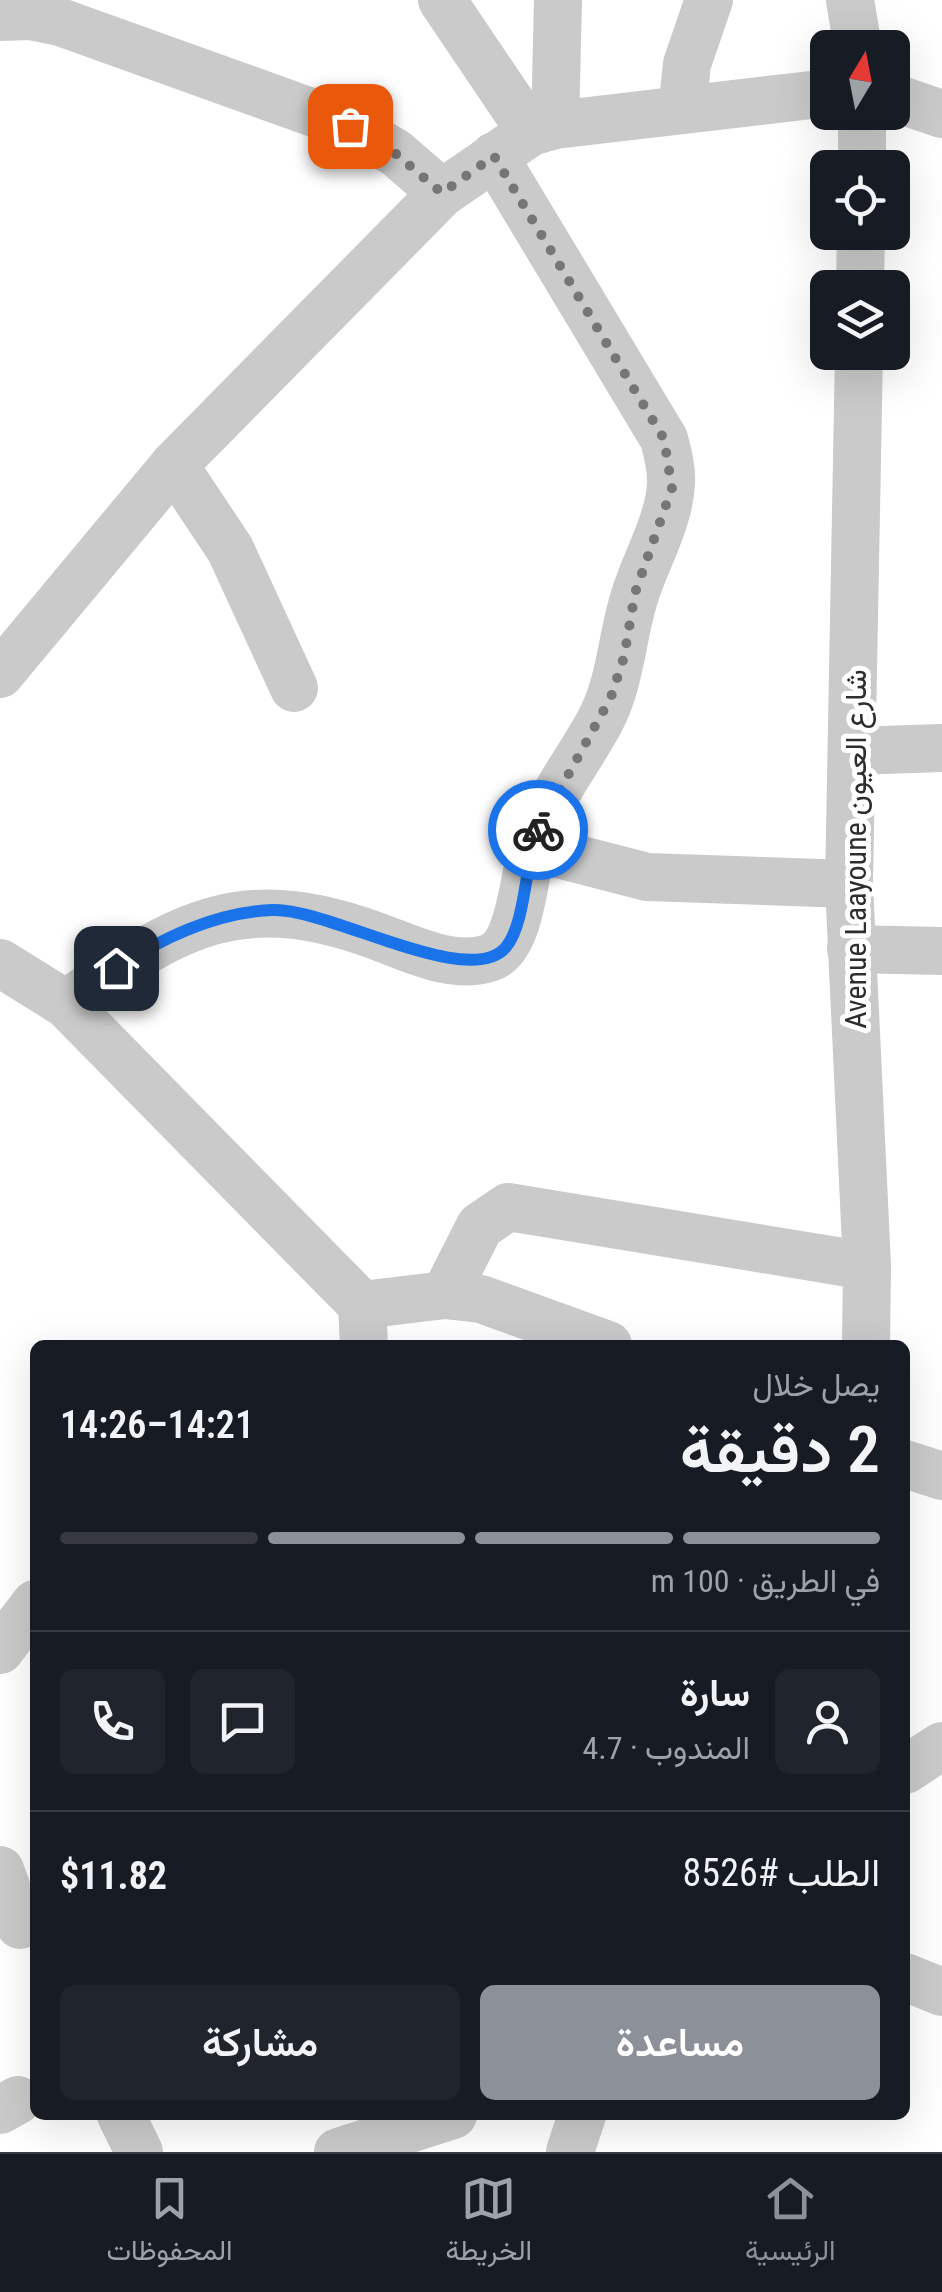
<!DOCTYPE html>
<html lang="ar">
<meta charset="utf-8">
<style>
body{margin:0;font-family:"Roboto Condensed",Vazirmatn,sans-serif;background:#20242c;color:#f1f3f6;direction:rtl;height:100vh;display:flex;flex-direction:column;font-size:38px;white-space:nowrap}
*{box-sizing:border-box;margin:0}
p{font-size:32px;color:#9ea1a6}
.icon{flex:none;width:55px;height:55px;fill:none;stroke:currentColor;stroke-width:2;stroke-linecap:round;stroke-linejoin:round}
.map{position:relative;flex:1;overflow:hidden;direction:ltr}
.panel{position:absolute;left:30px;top:1340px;width:880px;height:780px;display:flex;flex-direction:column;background:#171b24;border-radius:15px;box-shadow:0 10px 40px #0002;direction:rtl}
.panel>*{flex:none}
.needle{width:65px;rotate:10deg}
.fabs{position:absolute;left:810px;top:30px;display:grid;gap:20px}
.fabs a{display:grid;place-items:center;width:100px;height:100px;border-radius:15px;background:#171b24;box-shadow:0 10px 40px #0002;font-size:50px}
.pin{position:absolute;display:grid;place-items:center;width:85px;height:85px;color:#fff;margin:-42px;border-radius:20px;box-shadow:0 5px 15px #0006}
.courier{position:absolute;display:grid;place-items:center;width:100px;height:100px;margin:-50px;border:8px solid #1a73e8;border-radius:50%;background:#fff;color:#222;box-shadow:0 2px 12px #0007}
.head em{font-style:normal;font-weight:600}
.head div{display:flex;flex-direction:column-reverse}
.head{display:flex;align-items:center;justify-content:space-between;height:170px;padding:0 30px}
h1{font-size:65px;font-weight:600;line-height:75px}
.bar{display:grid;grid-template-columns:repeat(4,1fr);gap:15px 10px;align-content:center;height:120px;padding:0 30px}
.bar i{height:12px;border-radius:8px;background:#363941}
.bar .current{background:#8c9099}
.bar p{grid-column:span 4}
.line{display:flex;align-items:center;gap:25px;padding:0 30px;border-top:2px solid #363941}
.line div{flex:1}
.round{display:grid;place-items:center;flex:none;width:105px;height:105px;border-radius:15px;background:#20242c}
.primary-button{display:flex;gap:20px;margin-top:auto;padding:20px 30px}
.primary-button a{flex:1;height:115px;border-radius:15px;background:#8c9099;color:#fff;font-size:40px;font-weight:600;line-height:115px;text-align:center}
.primary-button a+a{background:#20242c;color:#f1f3f6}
.tabs{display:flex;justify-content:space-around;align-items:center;height:140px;border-top:2px solid #363941;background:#171b24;font-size:28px;color:#9ea1a6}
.tabs a{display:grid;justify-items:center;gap:5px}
.tabs .current{color:#8c9099}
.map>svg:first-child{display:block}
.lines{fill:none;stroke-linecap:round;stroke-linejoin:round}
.minor{stroke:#cacaca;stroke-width:48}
.done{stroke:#767676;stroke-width:10;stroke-dasharray:0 18}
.route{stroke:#1a73e8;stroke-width:12}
.labels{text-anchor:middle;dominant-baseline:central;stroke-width:10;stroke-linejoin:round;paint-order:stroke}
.street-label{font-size:30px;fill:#2d2d2d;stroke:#fff}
</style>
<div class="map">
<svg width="942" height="2152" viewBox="0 0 942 2152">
<rect width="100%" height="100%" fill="#fff"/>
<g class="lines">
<g class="minor">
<path d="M442,0L531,132"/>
<path d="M850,0L858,48"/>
<path d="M0,17L30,16L60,22L350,126L396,153L442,193"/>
<path d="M892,97L942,114"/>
<path d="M682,110L687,64L709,0"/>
<path d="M555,125L558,0"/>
<path d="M862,168V112"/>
<path d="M860,288L861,232"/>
<path d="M859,352L849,884L867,1266L866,1345"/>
<path d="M174,465L230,549L294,688"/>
<path d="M0,674L174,465L442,193L531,132L555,125L828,93"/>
<path d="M853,751L942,748"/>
<path d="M531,847L647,877L849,884"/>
<path d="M851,949L942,951"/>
<path d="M0,963L66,1004L362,1305L364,1345"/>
<path d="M66,1004C182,920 246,885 387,940C418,952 456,969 489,958C524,947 523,866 536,835C552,794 578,761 599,723C622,681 621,636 636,592C647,558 669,521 671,484C672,469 668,454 664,439L494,156"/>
<path d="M445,1295L480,1226L508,1207L867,1266"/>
<path d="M362,1305L445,1295L481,1299L608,1345"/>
<path d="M905,1464L942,1476"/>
<path d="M0,1650L35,1604"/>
<path d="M905,1770L942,1746"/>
<path d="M0,1870L20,1925"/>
<path d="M905,1977L942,1992"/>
<path d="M0,2110L18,2100"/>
<path d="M121,2115L139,2152"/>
<path d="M338,2152L453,2115"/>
<path d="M570,2152L582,2115"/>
</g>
</g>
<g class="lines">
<path class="done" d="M350,126L396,154L442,193L494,156L664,439L672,488L635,593L624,657L611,697L538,830"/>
<path class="route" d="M116,968C162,938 217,912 273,910C329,908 470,991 506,947C526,923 525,861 538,830"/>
</g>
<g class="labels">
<g class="street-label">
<text transform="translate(855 849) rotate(-90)">Avenue Laayoune شارع العيون</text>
</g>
</g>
</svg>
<div class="fabs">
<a><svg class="needle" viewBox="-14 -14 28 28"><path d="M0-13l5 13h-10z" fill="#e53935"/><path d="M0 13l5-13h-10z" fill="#9ea1a6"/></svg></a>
<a><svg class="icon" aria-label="locate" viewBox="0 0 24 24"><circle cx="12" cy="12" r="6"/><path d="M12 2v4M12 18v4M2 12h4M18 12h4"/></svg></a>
<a><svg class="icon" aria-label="layers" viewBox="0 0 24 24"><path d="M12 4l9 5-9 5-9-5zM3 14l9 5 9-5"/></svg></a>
</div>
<div class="pin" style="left:350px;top:126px;background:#ea580c"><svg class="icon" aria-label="bag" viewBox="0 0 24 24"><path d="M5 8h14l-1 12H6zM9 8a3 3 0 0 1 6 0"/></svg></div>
<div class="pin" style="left:116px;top:968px;background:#1f2937"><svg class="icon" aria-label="home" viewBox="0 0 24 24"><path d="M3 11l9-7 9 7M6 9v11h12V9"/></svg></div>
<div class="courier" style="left:538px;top:830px"><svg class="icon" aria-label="bike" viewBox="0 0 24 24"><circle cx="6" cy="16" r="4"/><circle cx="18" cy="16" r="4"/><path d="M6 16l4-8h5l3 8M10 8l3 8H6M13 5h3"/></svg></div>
<section class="panel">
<div class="head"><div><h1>2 دقيقة</h1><p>يصل خلال</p></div><em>14:21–14:26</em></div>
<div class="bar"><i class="current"></i><i class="current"></i><i class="current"></i><i></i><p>في الطريق · 100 m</p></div>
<div class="line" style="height:180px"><a class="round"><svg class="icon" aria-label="person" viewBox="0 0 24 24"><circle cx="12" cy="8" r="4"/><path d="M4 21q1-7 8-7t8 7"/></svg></a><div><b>سارة</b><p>المندوب · 4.7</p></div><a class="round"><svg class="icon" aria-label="chat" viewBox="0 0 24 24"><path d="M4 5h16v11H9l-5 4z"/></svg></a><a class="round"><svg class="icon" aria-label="phone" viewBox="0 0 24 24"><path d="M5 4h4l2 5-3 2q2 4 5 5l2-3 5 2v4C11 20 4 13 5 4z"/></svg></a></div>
<div class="line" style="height:130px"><div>الطلب #8526</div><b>$11.82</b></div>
<div class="primary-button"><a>مساعدة</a><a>مشاركة</a></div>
</section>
</div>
<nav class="tabs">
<a class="current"><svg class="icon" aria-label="home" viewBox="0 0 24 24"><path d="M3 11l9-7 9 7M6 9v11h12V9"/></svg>الرئيسية</a>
<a><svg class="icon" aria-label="map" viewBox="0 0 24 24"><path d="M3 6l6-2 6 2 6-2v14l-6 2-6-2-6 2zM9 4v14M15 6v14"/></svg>الخريطة</a>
<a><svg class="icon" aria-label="saved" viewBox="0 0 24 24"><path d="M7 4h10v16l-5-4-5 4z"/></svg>المحفوظات</a>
</nav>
